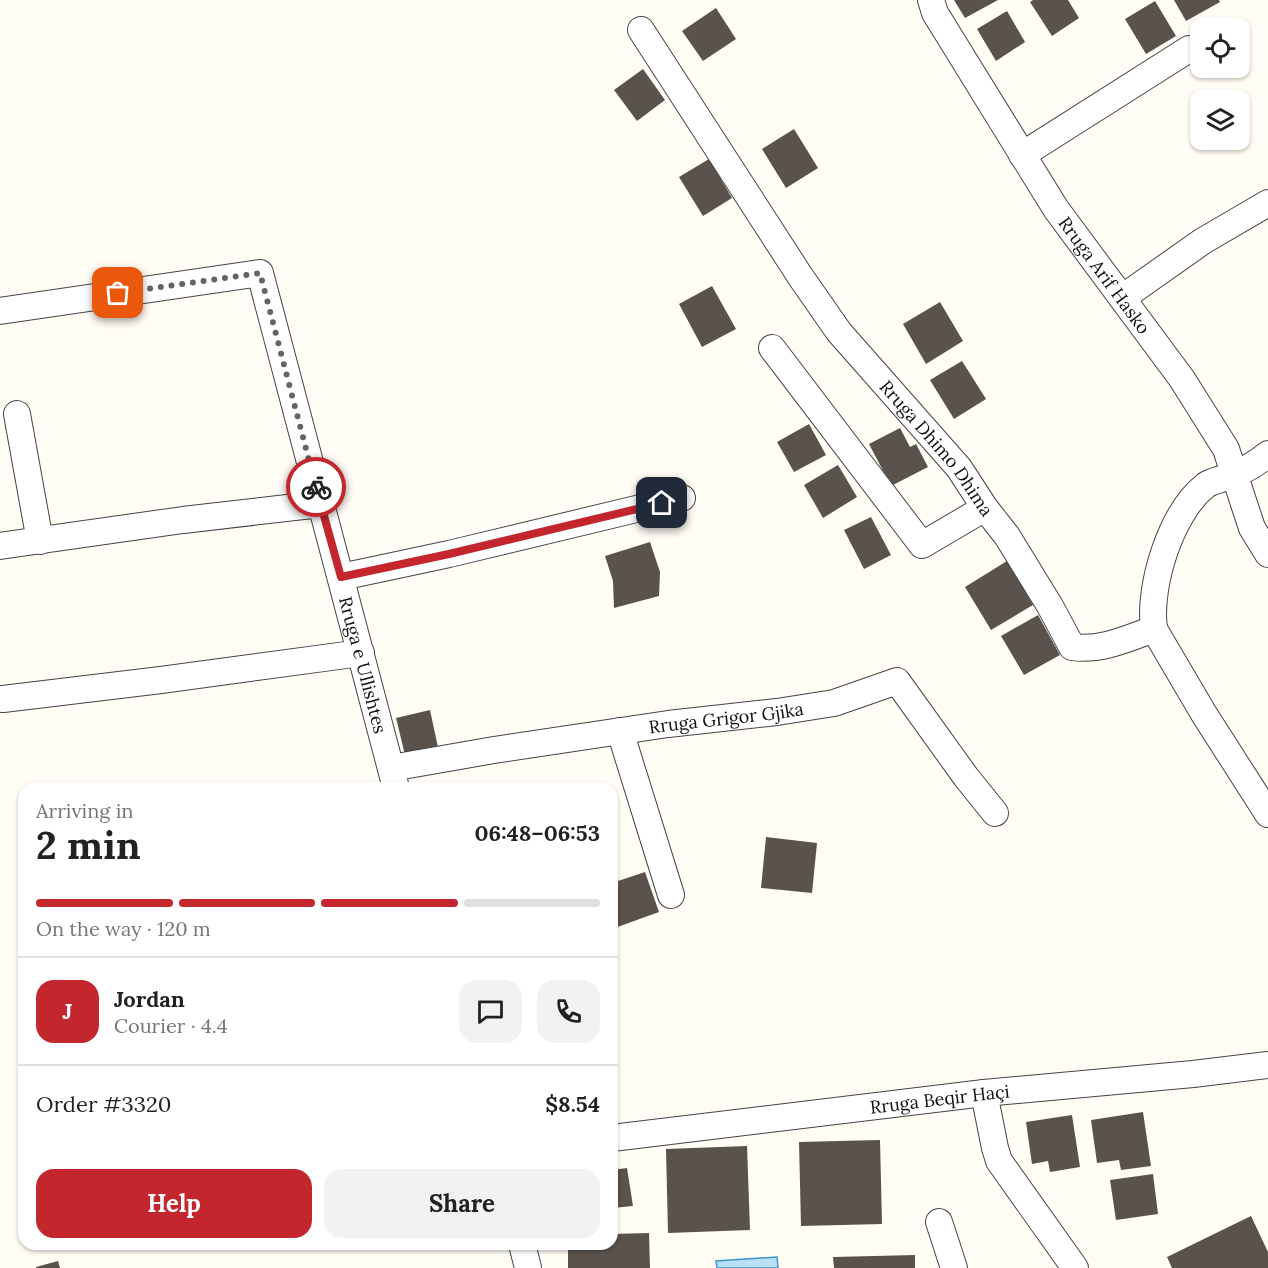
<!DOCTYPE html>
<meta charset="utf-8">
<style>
body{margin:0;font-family:Lora,serif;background:#f2f2f2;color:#222;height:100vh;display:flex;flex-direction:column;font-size:22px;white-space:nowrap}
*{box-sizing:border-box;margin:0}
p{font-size:20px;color:#767676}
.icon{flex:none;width:33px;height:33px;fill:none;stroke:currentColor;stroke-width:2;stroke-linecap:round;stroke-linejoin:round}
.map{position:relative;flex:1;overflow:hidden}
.side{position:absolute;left:18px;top:782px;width:600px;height:468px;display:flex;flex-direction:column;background:#fff;border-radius:18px;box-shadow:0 2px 4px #0004}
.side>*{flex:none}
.controls{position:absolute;left:1190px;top:18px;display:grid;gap:12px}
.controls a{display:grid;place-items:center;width:60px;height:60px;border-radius:12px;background:#fff;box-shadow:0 2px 4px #0004;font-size:30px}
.pin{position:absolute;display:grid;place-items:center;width:51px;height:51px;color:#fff;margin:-26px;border-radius:12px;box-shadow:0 3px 9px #0006}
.courier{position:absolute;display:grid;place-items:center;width:60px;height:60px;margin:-30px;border:4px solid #c4262e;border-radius:50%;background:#fff;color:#222;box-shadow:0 2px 8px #0007}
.headline em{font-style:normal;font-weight:800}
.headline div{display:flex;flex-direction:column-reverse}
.headline{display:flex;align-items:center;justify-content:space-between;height:102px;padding:0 18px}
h1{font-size:39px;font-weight:800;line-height:45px}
.bar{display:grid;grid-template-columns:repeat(4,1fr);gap:9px 6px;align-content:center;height:72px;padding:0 18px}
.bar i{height:8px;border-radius:4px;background:#e0e0e0}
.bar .active{background:#c4262e}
.bar p{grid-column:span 4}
.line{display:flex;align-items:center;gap:15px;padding:0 18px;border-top:2px solid #e0e0e0}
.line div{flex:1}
.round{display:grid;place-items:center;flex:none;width:63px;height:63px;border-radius:18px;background:#f2f2f2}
.primary-button{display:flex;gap:12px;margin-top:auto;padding:12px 18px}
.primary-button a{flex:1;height:69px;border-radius:18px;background:#c4262e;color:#fff;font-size:24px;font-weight:800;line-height:69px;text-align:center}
.primary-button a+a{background:#f2f2f2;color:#222}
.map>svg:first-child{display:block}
.water{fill:#b9e0f7;stroke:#3f96cf;stroke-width:1.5}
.building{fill:#5a524d}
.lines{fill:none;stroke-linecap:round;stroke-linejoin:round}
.minor-casing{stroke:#444;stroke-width:28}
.minor{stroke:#fff;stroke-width:26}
.done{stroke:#646461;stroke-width:6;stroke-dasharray:0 10.8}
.route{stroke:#c4262e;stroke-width:8}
.labels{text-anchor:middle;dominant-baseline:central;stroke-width:6;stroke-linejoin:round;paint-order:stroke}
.street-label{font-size:18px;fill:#111;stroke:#fff}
</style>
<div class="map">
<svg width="1268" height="1268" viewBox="0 0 1268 1268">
<rect width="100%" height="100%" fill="#fffdf5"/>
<path class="water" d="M777,1257L778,1268H717L716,1261Z"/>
<g class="building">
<path d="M954,0H998L965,18Z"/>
<path d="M1033,0H1068L1079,18L1052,36L1030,2Z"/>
<path d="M1174,0H1219L1220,2L1186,21Z"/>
<path d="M1155,1L1176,36L1146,54L1125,19Z"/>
<path d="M716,8L736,39L703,61L682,31Z"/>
<path d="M1007,11L1025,42L996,61L977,29Z"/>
<path d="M643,69L665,100L637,121L614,90Z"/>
<path d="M794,129L818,168L786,188L762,149Z"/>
<path d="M709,159L732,198L703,216L679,177Z"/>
<path d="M712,286L736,329L702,347L679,304Z"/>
<path d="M940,302L963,341L926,364L903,324Z"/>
<path d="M962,361L986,399L954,419L930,380Z"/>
<path d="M809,424L826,455L794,472L777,442Z"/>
<path d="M900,428L910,447L916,444L928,467L891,486L869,444Z"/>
<path d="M838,465L857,497L823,518L804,485Z"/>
<path d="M871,517L891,555L864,569L844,530Z"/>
<path d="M650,542L660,572L659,596L614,608L613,581L605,556Z"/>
<path d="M1007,561L1033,605L991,630L965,587Z"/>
<path d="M1038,615L1060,655L1024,675L1001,636Z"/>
<path d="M430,710L439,752L406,759L396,718Z"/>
<path d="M766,837L817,843L812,893L761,888Z"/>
<path d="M645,872L659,912L612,929V883Z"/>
<path d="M1143,1112L1151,1166L1121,1170L1119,1160L1097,1163L1091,1120Z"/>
<path d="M1072,1115L1080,1167L1050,1172L1048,1161L1032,1164L1026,1122Z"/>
<path d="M880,1140L882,1224L801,1226L799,1142Z"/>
<path d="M747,1146L750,1230L668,1233L666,1149Z"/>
<path d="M627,1168L633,1206L612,1208V1170Z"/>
<path d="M1153,1174L1158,1214L1116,1220L1110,1180Z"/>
<path d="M1251,1216L1268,1252V1268H1172L1167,1257Z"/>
<path d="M649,1233L650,1268H568V1244H612V1234Z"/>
<path d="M915,1255V1268H834L833,1257Z"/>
<path d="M58,1261L60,1268H36V1267Z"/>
</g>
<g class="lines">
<g class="minor-casing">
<g id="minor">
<path id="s1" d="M931,0L935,13L1056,209L1182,379L1226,449L1252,528L1268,554"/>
<path id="s2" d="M641,30L800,276L839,332L959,468L985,508L1007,536L1050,606L1072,647C1101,651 1126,639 1154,629C1148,586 1171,512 1206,485C1213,480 1225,479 1232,475C1246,470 1257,463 1268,454"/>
<path d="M1022,155L1189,49"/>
<path d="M1122,298L1203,241L1268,203"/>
<path id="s3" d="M0,311L260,273L396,788"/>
<path d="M772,348L922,545L985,508"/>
<path d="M17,414L40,541"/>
<path d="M0,546L183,520L321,504"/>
<path d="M341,577L449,554L682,498"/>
<path d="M1154,629L1204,714L1268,814"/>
<path d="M3,699L161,680L361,653"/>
<path d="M620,731L671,895"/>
<path id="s4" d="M391,768L494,750L668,724L777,712L834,703L897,681L966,777L995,813"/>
<path d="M984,1093L995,1148L999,1161L1075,1268"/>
<path id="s5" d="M612,1138L984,1093L1193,1074L1268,1065"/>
<path d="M939,1222L954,1268"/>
<path d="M522,1244L528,1268"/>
</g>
</g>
<use href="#minor" class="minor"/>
</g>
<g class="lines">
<path class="done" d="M118,293L260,273L316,487"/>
<path class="route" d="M316,487L341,577L449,554L662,503"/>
</g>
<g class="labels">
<g class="street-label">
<text stroke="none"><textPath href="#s1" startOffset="326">Rruga Arif Hasko</textPath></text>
<text stroke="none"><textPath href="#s2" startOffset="513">Rruga Dhimo Dhima</textPath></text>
<text stroke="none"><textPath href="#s3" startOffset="668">Rruga e Ullishtes</textPath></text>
<text stroke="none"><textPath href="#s4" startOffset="339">Rruga Grigor Gjika</textPath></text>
<text stroke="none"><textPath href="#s5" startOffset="330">Rruga Beqir Haçi</textPath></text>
</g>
</g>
</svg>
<div class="controls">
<a><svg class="icon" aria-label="locate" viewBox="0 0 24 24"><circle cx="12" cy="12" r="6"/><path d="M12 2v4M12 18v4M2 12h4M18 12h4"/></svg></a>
<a><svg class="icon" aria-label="layers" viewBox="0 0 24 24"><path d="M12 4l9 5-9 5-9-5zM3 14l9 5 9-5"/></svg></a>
</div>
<div class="pin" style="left:118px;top:293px;background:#ea580c"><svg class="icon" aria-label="bag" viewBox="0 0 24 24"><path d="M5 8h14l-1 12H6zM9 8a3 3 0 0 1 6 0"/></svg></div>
<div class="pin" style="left:662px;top:503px;background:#1f2937"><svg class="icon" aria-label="home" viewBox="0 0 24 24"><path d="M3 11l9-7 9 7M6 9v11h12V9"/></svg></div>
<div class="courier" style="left:316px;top:487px"><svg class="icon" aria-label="bike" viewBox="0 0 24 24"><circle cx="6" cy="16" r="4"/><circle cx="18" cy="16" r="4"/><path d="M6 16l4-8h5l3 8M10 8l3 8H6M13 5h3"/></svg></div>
<section class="side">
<div class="headline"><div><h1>2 min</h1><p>Arriving in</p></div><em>06:48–06:53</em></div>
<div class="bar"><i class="active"></i><i class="active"></i><i class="active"></i><i></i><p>On the way · 120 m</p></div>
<div class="line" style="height:108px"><b class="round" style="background:#c4262e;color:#fff">J</b><div><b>Jordan</b><p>Courier · 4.4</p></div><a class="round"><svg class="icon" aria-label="chat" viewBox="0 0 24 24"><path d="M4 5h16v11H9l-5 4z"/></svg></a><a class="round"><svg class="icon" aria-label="phone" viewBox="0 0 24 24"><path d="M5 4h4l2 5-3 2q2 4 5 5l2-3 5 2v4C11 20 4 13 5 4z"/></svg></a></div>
<div class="line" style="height:78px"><div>Order #3320</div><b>$8.54</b></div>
<div class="primary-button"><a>Help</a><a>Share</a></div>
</section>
</div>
